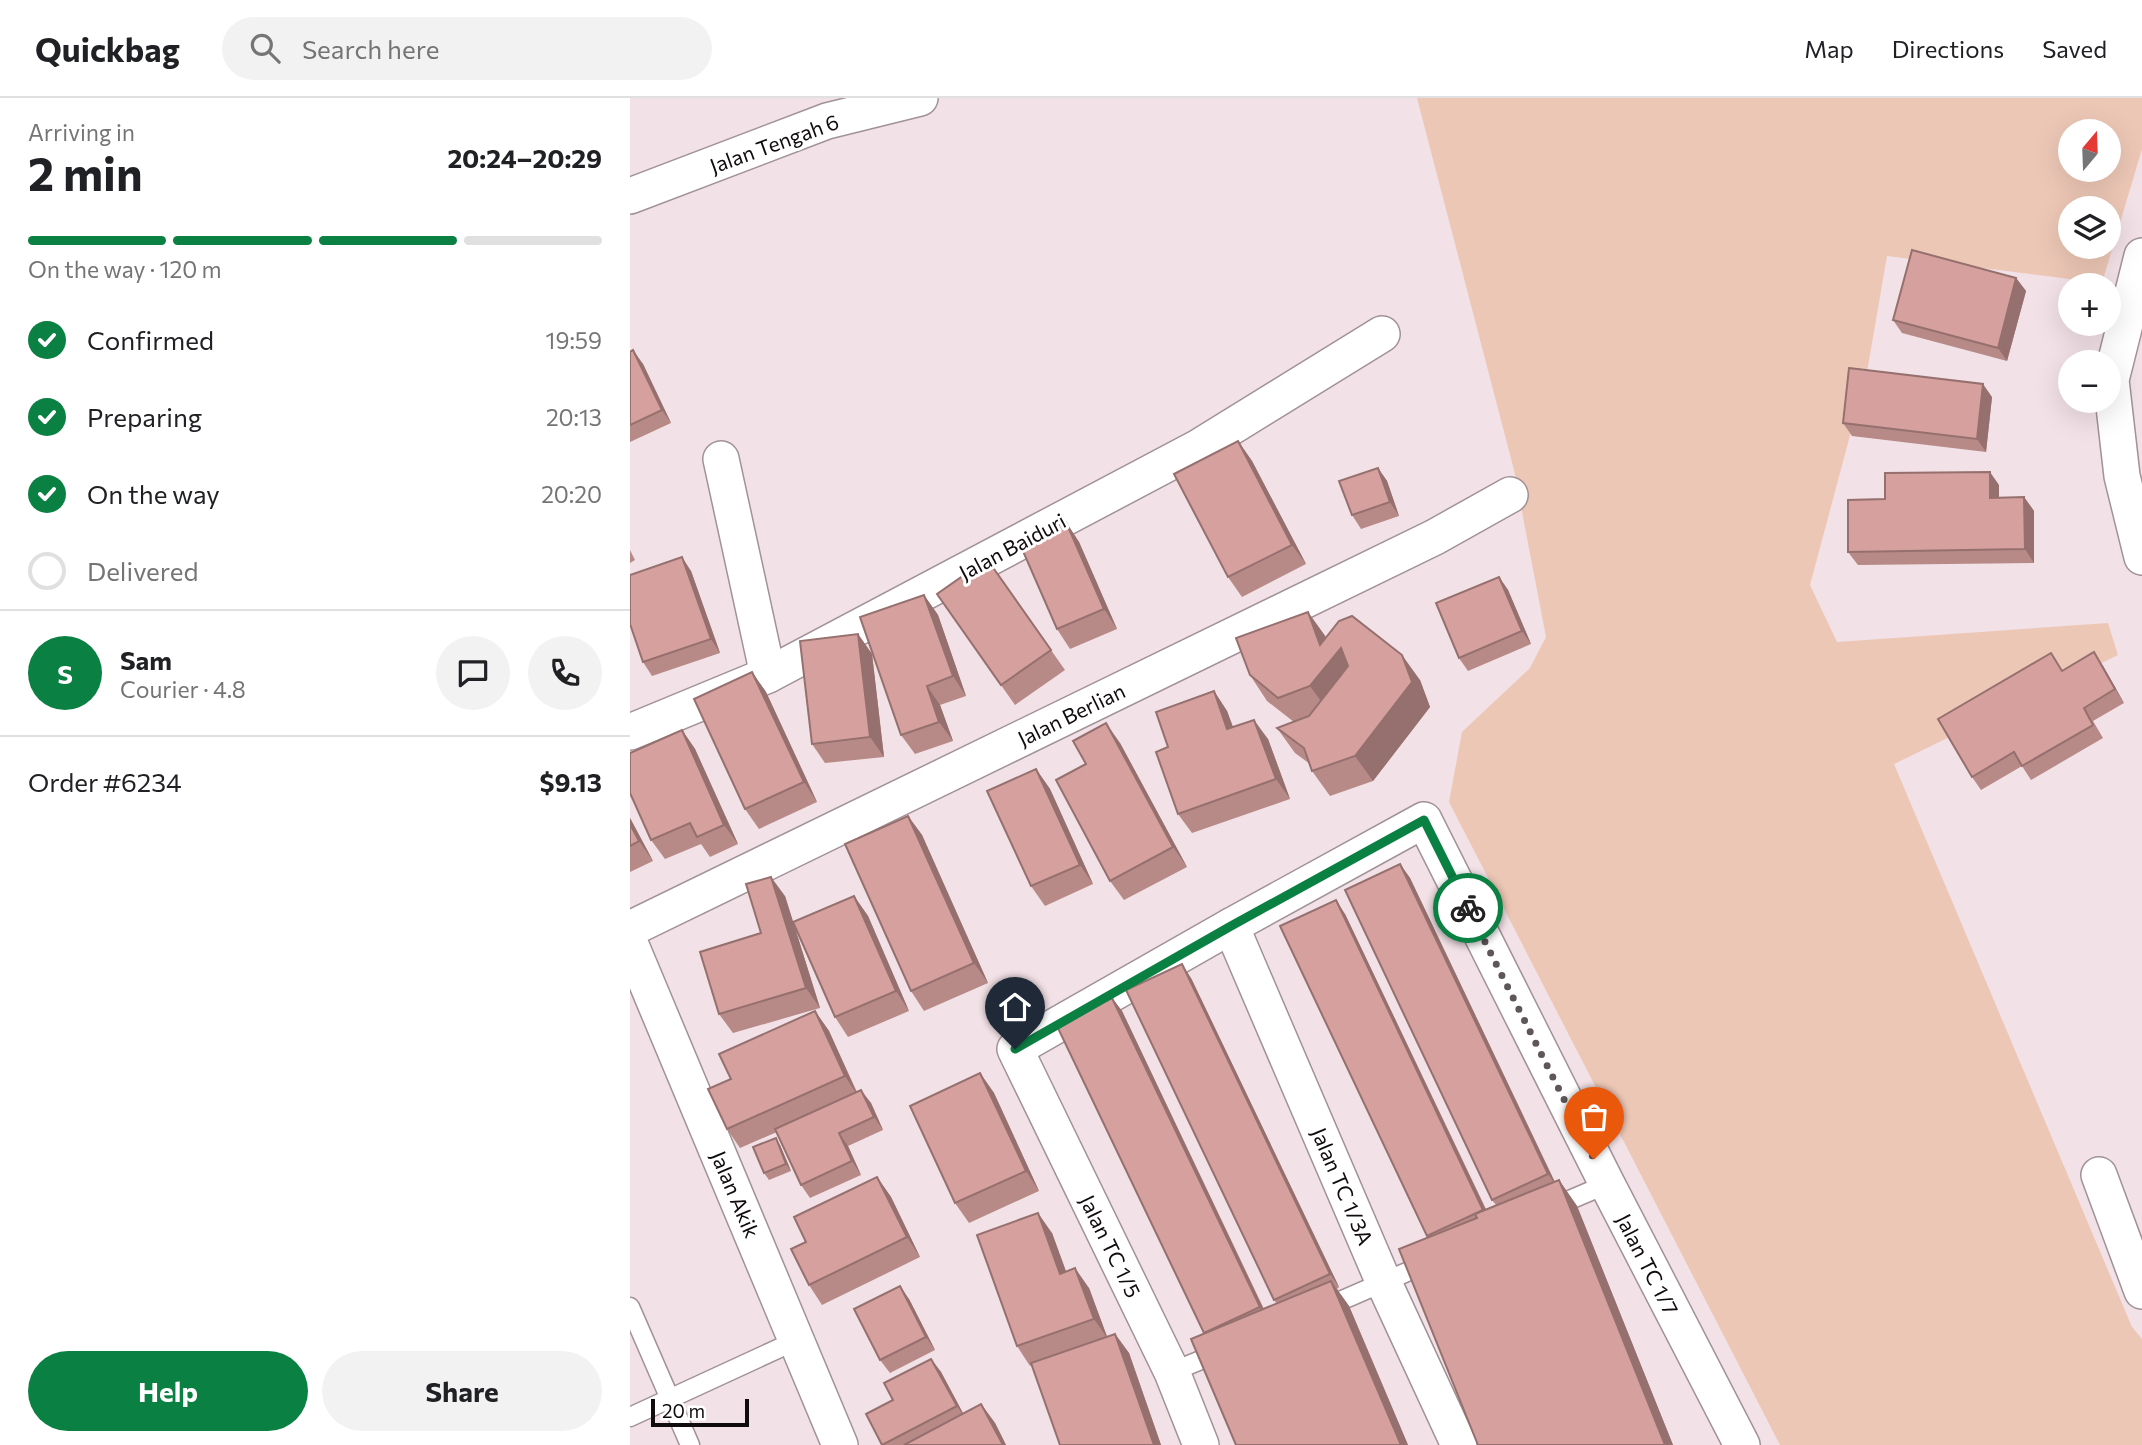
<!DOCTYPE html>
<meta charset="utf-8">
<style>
body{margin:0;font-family:Commissioner,sans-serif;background:#f2f2f2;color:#202124;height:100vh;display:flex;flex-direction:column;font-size:26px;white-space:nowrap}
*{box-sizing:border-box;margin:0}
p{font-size:23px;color:#757577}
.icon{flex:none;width:38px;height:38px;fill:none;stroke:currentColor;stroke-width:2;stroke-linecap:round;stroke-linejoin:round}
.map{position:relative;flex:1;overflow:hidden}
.sheet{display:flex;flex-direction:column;background:#fff;width:630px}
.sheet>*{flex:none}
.needle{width:46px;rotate:19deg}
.tools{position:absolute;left:1428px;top:21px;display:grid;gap:14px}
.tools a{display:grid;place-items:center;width:63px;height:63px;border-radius:50%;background:#fff;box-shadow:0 7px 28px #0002;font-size:35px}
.scale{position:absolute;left:21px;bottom:18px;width:98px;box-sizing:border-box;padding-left:7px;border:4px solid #100b0d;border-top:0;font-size:19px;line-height:24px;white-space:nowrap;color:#100b0d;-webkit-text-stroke:5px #fff;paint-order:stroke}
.pin{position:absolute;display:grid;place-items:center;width:60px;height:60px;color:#fff;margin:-72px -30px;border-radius:50% 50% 50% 0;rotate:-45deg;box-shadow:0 0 7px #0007}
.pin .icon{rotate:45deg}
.courier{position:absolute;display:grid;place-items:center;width:70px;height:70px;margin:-35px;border:5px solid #0b8043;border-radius:50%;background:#fff;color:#222;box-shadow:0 2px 9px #0007}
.head em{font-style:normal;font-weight:700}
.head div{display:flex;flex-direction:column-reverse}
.head{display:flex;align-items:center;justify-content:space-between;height:119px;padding:0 28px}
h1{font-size:46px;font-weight:700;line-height:52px}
.bar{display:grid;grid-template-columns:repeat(4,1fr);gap:10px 7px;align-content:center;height:84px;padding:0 28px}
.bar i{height:9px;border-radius:5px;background:#e0e0e0}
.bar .on{background:#0b8043}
.bar p{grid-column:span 4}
.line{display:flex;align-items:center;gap:18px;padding:0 28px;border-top:2px solid #e0e0e0}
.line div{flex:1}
.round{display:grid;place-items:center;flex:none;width:74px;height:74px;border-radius:37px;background:#f2f2f2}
ol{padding:0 28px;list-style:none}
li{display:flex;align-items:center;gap:21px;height:77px}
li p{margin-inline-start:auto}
li .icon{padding:7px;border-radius:50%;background:#0b8043;color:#fff;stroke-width:4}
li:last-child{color:#757577}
li i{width:38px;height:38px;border:4px solid #e0e0e0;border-radius:50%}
.cta{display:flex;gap:14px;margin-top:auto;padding:14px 28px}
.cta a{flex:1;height:80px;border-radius:42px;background:#0b8043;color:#fff;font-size:28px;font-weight:700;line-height:80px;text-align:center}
.cta a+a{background:#f2f2f2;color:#202124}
header{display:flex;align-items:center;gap:42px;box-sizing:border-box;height:98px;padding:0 35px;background:#fff;border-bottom:2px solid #e0e0e0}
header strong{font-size:33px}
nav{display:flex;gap:38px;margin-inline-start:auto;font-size:24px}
.search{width:490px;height:63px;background:#f2f2f2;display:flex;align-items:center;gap:18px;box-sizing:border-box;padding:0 24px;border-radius:38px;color:#757577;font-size:26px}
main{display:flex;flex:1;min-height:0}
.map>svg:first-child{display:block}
.green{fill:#edc7b6;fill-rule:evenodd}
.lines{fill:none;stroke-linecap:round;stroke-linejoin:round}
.service-casing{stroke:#a19297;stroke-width:21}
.minor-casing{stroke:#a19297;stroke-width:38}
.service{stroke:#fff;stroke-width:18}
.minor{stroke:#fff;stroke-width:35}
.wall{fill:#b78a87}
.shaded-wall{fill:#95706e}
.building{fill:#d5a09d;stroke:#95706e;stroke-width:2}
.done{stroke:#5f5659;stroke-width:7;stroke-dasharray:0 12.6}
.route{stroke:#0b8043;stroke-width:9}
.labels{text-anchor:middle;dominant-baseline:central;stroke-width:6;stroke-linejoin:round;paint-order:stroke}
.street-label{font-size:21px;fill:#100b0d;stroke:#fff}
</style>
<header>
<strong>Quickbag</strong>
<div class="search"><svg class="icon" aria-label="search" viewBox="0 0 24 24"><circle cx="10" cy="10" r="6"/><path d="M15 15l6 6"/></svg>Search here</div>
<nav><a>Map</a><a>Directions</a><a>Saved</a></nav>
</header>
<main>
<section class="sheet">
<div class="head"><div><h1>2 min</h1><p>Arriving in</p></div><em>20:24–20:29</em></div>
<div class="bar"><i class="on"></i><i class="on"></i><i class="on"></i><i></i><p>On the way · 120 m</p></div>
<ol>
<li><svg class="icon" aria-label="check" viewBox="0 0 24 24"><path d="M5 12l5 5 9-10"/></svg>Confirmed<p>19:59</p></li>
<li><svg class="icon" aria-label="check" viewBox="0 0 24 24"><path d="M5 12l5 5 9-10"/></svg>Preparing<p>20:13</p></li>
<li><svg class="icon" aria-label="check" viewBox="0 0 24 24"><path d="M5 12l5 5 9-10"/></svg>On the way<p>20:20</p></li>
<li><i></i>Delivered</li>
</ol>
<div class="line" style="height:126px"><b class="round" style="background:#0b8043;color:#fff">S</b><div><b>Sam</b><p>Courier · 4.8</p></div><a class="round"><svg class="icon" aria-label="chat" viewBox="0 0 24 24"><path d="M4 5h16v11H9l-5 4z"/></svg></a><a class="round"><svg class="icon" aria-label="phone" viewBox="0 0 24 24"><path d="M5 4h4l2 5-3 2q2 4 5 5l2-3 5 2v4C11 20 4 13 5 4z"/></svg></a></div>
<div class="line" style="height:91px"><div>Order #6234</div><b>$9.13</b></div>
<div class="cta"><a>Help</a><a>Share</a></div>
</section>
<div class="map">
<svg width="1512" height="1347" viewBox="0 0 1512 1347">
<rect width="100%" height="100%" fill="#f2e1e6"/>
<path class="green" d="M787,0H1512V51L1472,185L1257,158L1237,274L1180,487L1207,544L1478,525L1488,557L1264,666L1502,1229L1512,1241V1347H1150L819,704L832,634L900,570L916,539L884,372ZM1440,33H1479V72H1440ZM1440,110H1479V149H1440Z"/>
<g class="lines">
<g class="service-casing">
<g id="service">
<path d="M921,1110L977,1086"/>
<path d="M0,1209L60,1347"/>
<path d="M694,1210L800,1164"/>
<path d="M542,1274L590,1254"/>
<path d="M0,1319L167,1242"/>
</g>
</g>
<g class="minor-casing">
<g id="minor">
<path d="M0,98L197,23L290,0"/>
<path d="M1512,158L1481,282L1492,378L1512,459"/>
<path d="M91,361L138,577"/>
<path d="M0,634L138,577L569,349L752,236"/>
<path d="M601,828L754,1185L829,1347"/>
<path d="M0,831L805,439L880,397"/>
<path d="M0,845L210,1347"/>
<path d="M1469,1077L1512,1193"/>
<path d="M571,1347L542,1274L385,951L601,828L794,722L977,1086L1112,1347"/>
</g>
</g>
<use href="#service" class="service"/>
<use href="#minor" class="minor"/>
</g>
<g class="wall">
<path d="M1386,180L1396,193L1377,263L1272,235L1263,222Z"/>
<path d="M0,254L13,266L41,325L0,344Z"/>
<path d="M1362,299L1356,354L1222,338L1213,325Z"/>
<path d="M608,343L622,363L676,466L612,499L598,479Z"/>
<path d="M748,370L757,383L769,418L731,431L722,417Z"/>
<path d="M1369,387V400L1394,399L1404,413V465L1228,467L1218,454L1255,401Z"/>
<path d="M436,424L449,444L487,531L440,551L427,531Z"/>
<path d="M0,452L5,462L0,465Z"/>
<path d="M357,461L435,572L385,607L307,496Z"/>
<path d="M61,473L90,555L22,578L13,564Z"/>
<path d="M869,479L878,492L901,546L838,573L829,560Z"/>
<path d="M294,497L308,517L336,598L310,607L323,643L285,656L271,637Z"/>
<path d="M228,536L242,556L254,659L195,665L182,646Z"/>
<path d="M696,540L790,582L800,609L743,683L700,698L682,673L680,666L665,655L647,630L664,624L637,603L620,577Z"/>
<path d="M1473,568L1494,605L1463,623L1473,640L1401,682L1392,668L1351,692L1342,679L1432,572Z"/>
<path d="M122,574L136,594L187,704L129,731L115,711Z"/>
<path d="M584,593L597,613L603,629L638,641L660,701L562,735L548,716L538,649Z"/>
<path d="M52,632L65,651L108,746L80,759L71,746L35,761L21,742Z"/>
<path d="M490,645L557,769L494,802L480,783L456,666Z"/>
<path d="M406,671L420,691L463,786L415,808L401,788Z"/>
<path d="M278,718L292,737L358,885L294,913L281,893Z"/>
<path d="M0,720L23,763L0,774Z"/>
<path d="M770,766L780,780L925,1084L929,1082L947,1108L1043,1347H848L798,1139L650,828L715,816L856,1111L866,1107L862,1102Z"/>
<path d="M155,798L190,910L103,935L89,916L131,835Z"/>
<path d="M224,798L238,818L279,913L218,939L205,919Z"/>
<path d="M561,880L709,1189L707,1191L719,1208L778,1347H606L574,1236L482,900L492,913L634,1211L647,1206L644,1202Z"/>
<path d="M185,913L199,933L227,994L241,1005L253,1032L218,1048L231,1077L180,1100L171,1087L147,1034L110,1050L97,1031L101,981Z"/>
<path d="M350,975L364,995L409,1093L339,1125L325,1105Z"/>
<path d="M150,1047L161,1073L139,1082L134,1075Z"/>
<path d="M247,1079L261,1099L290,1159L192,1207L179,1187L176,1144Z"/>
<path d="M422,1135L436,1174L459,1190L477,1239L485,1236L499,1255L531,1347H430L402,1267L400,1268L387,1248Z"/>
<path d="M279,1201L305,1252L260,1275L250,1262Z"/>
<path d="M301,1261L311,1274L333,1315L351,1306L365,1325L376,1347H252L263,1302Z"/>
</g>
<g class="shaded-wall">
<path d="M1386,180L1396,193L1377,263L1368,250Z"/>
<path d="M3,252L13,266L41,325L32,312Z"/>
<path d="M1353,286L1362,299L1356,354L1347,341Z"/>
<path d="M608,343L622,363L676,466L662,447Z"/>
<path d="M748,370L757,383L769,418L760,404Z"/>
<path d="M1360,374L1369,387V413L1360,400Z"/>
<path d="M1394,399L1404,413V465L1395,451Z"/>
<path d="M436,424L449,444L487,531L474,511Z"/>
<path d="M52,459L61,473L90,555L81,541Z"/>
<path d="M869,479L878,492L901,546L892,533Z"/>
<path d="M294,497L308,517L336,598L323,578Z"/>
<path d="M678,514L696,539L711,550L729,576L698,613L680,588L690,547Z"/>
<path d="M228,536L242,556L254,659L240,639Z"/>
<path d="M1464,554L1473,568L1494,605L1485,591Z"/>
<path d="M772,557L790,582L800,609L743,683L725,658Z"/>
<path d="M122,574L136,594L187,704L174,684Z"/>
<path d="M297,588L310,607L323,643L309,624Z"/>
<path d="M584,593L597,613L611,651L597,631Z"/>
<path d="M624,622L638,641L660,701L646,681Z"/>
<path d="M476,625L490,645L557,769L543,749Z"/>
<path d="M52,632L65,651L108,746L94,727Z"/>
<path d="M406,671L420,691L463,786L450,767Z"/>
<path d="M278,718L292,737L358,885L344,865Z"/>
<path d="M0,720L23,763L9,743L0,726Z"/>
<path d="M770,766L780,780L927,1089L918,1076Z"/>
<path d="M141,779L155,798L190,910L176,890Z"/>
<path d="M224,798L238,818L279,913L266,893Z"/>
<path d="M706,802L715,816L862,1125L853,1112Z"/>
<path d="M552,866L561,880L709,1189L700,1176Z"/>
<path d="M482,900L492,913L639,1223L630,1209Z"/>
<path d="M185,913L199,933L228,998L215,978Z"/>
<path d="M350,975L364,995L409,1093L396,1073Z"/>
<path d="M231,992L241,1005L253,1032L244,1019Z"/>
<path d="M209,1035L218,1048L231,1077L222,1063Z"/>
<path d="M146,1040L150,1047L161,1073L156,1066Z"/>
<path d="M247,1079L261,1099L290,1159L277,1139Z"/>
<path d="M929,1082L947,1108L1043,1347H1035Z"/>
<path d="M408,1115L422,1135L444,1195L430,1176Z"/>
<path d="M445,1170L459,1190L478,1241L464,1221Z"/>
<path d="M701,1183L719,1208L778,1347H771Z"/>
<path d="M270,1188L279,1201L305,1252L296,1239Z"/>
<path d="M485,1236L499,1255L531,1347H524Z"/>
<path d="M301,1261L311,1274L336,1321L327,1308Z"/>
<path d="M351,1306L365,1325L376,1347H373Z"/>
</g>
<g class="building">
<path d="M1282,152L1386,180L1368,250L1263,222Z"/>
<path d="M3,252L32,312L0,327V254Z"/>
<path d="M1219,270L1353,286L1347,341L1213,325Z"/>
<path d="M608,343L662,447L598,479L544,376Z"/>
<path d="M748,370L760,404L722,417L709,383Z"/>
<path d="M1360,374V400L1394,399L1395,451L1218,454V402L1255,401V375Z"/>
<path d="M436,424L474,511L427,531L389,444Z"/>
<path d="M52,459L81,541L13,564L0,526V477Z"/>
<path d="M357,461L421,552L371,587L307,496Z"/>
<path d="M869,479L892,533L829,560L806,505Z"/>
<path d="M294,497L323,578L297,588L309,624L271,637L230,519Z"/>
<path d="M678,514L690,547L709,523L722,518L772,557L782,584L725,658L682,673L674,650L647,630L679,618L718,568L711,550L680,588L648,600L620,577L606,540Z"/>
<path d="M228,536L240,639L182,646L170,543Z"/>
<path d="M1464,554L1485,591L1454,610L1463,627L1392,668L1384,654L1342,679L1308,621L1421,555L1432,573Z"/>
<path d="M122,574L174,684L115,711L64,601Z"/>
<path d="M584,593L597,631L624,622L646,681L548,716L526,654L538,649L526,614Z"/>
<path d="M476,625L543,749L480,783L426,682L456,666L443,643Z"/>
<path d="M52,632L94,727L67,739L60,725L21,742L0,695V655Z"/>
<path d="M406,671L450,767L401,788L357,693Z"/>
<path d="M278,718L344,865L281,893L215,746Z"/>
<path d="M0,726L9,743L0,748Z"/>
<path d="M770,766L918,1076L862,1102L715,792Z"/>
<path d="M141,779L176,890L89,916L70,854L131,835L116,786Z"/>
<path d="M224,798L266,893L205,919L163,824Z"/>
<path d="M706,802L853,1112L797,1138L650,828Z"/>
<path d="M552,866L700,1176L644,1202L496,892Z"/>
<path d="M482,900L630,1209L574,1235L426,926Z"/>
<path d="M185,913L215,978L97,1031L78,991L101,981L89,956Z"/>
<path d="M350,975L396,1073L325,1105L280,1008Z"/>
<path d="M231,992L244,1019L209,1035L222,1063L171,1087L145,1031Z"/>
<path d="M146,1040L156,1066L134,1075L123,1049Z"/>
<path d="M247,1079L277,1139L179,1187L161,1151L176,1144L164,1119Z"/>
<path d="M929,1082L1035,1347H848L769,1151L847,1120L845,1116Z"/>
<path d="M408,1115L430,1176L445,1170L464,1221L387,1248L347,1137Z"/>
<path d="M701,1183L771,1347H606L561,1241Z"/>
<path d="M270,1188L296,1239L250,1262L224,1211Z"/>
<path d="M485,1236L524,1347H430L401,1265Z"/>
<path d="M301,1261L327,1308L252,1347L236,1316L263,1302L254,1285Z"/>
<path d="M351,1306L373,1347H274Z"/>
</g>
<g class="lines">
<path class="done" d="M838,810L964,1061"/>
<path class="route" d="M385,951L601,828L794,722L838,810"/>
</g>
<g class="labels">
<g class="street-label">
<text transform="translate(144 45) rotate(-20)">Jalan Tengah 6</text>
<text transform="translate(382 448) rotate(-28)">Jalan Baiduri</text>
<text transform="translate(441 616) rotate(-26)">Jalan Berlian</text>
<text transform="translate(713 1088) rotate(67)">Jalan TC 1/3A</text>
<text transform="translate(106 1096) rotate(67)">Jalan Akik</text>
<text transform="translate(481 1148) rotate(64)">Jalan TC 1/5</text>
<text transform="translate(1018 1166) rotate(63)">Jalan TC 1/7</text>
</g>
</g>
</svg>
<div class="tools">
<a><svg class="needle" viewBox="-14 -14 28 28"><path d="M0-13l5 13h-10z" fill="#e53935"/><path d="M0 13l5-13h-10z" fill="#757577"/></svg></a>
<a><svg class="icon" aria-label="layers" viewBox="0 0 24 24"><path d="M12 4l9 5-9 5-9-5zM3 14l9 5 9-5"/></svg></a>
<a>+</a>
<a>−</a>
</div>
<div class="scale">20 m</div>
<div class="pin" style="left:964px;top:1061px;background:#ea580c"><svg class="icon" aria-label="bag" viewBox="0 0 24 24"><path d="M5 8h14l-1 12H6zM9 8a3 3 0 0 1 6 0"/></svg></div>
<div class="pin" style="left:385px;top:951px;background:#1f2937"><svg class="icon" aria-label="home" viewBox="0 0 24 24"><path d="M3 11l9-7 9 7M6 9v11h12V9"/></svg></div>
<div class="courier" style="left:838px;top:810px"><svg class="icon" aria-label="bike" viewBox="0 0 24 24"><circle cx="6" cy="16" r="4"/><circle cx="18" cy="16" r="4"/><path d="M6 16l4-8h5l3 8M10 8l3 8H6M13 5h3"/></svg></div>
</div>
</main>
